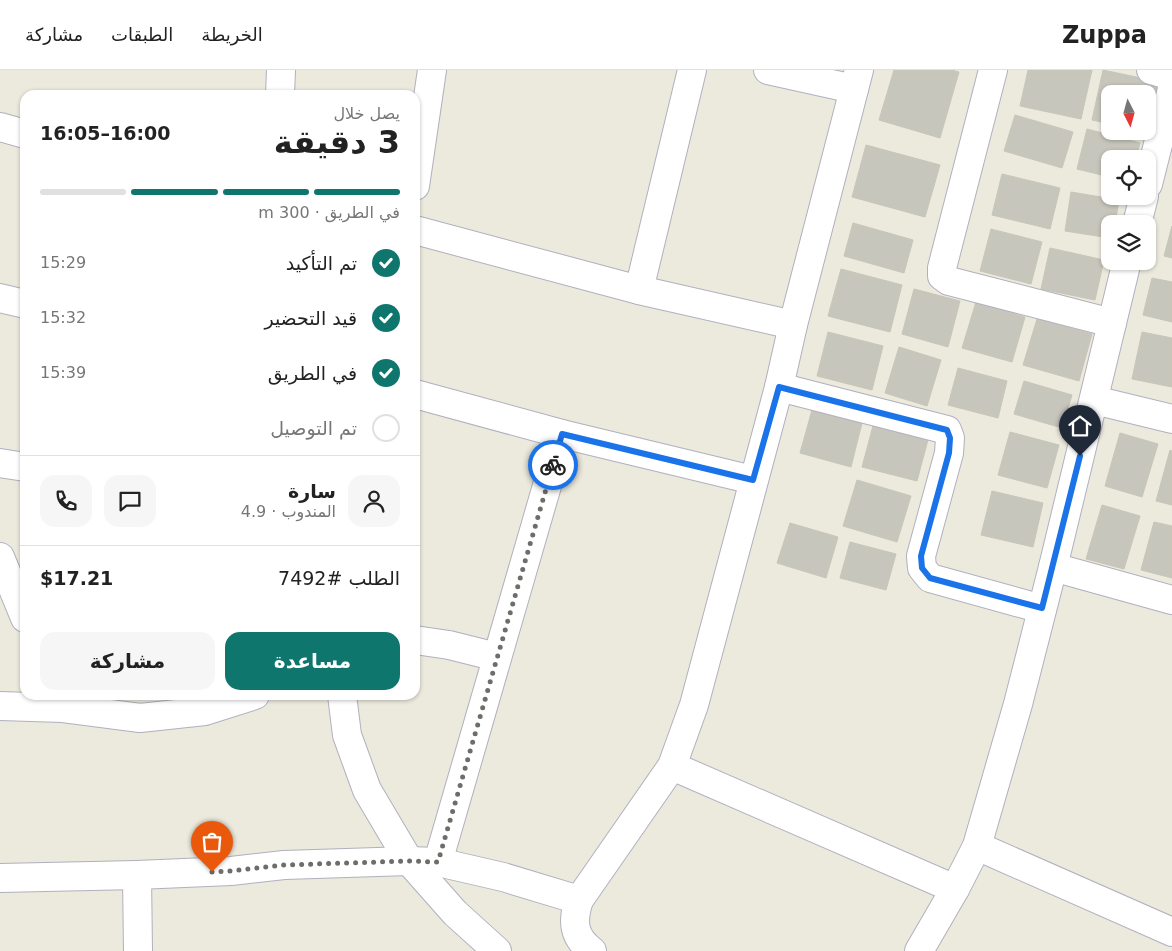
<!DOCTYPE html>
<html lang="ar">
<meta charset="utf-8">
<style>
body{margin:0;font-family:"DejaVu Sans",Cairo,sans-serif;background:#f6f6f6;color:#222;direction:rtl;height:100vh;display:flex;flex-direction:column;font-size:19px;white-space:nowrap}
*{box-sizing:border-box;margin:0}
p{font-size:16px;color:#767676}
.icon{flex:none;width:28px;height:28px;fill:none;stroke:currentColor;stroke-width:2;stroke-linecap:round;stroke-linejoin:round}
.map{position:relative;flex:1;overflow:hidden;direction:ltr}
.drawer{position:absolute;left:20px;top:20px;width:400px;height:610px;display:flex;flex-direction:column;background:#fff;border-radius:15px;box-shadow:0 1px 4px #0004;direction:rtl}
.drawer>*{flex:none}
.needle{width:32px;rotate:174deg}
.controls{position:absolute;left:1101px;top:15px;display:grid;gap:10px}
.controls a{display:grid;place-items:center;width:55px;height:55px;border-radius:10px;background:#fff;box-shadow:0 1px 4px #0004;font-size:25px}
.pin{position:absolute;display:grid;place-items:center;width:42px;height:42px;color:#fff;margin:-51px -21px;border-radius:50% 50% 50% 0;rotate:-45deg;box-shadow:0 0 5px #0007}
.pin .icon{rotate:45deg}
.courier{position:absolute;display:grid;place-items:center;width:50px;height:50px;margin:-25px;border:4px solid #1a73e8;border-radius:50%;background:#fff;color:#222;box-shadow:0 1px 6px #0007}
.headline em{font-style:normal;font-weight:700}
.headline div{display:flex;flex-direction:column-reverse}
.headline{display:flex;align-items:center;justify-content:space-between;height:85px;padding:0 20px}
h1{font-size:32px;font-weight:700;line-height:38px}
.bar{display:grid;grid-template-columns:repeat(4,1fr);gap:8px 5px;align-content:center;height:60px;padding:0 20px}
.bar i{height:6px;border-radius:4px;background:#e0e0e0}
.bar .on{background:#0f766e}
.bar p{grid-column:span 4}
.line{display:flex;align-items:center;gap:12px;padding:0 20px;border-top:1px solid #e0e0e0}
.line div{flex:1}
.round{display:grid;place-items:center;flex:none;width:52px;height:52px;border-radius:15px;background:#f6f6f6}
ol{padding:0 20px;list-style:none}
li{display:flex;align-items:center;gap:15px;height:55px}
li p{margin-inline-start:auto}
li .icon{padding:5px;border-radius:50%;background:#0f766e;color:#fff;stroke-width:4}
li:last-child{color:#767676}
li i{width:28px;height:28px;border:2px solid #e0e0e0;border-radius:50%}
.cta{display:flex;gap:10px;margin-top:auto;padding:10px 20px}
.cta a{flex:1;height:58px;border-radius:15px;background:#0f766e;color:#fff;font-size:20px;font-weight:700;line-height:58px;text-align:center}
.cta a+a{background:#f6f6f6;color:#222}
header{display:flex;align-items:center;gap:30px;box-sizing:border-box;height:70px;padding:0 25px;background:#fff;border-bottom:1px solid #e0e0e0}
header strong{font-size:24px}
nav{display:flex;gap:28px;margin-inline-start:auto;font-size:18px}
.map>svg:first-child{display:block}
.building{fill:#c7c6bc;stroke:#c7c6b6}
.lines{fill:none;stroke-linecap:round;stroke-linejoin:round}
.minor-casing{stroke:#b1b0be;stroke-width:30}
.minor{stroke:#fff;stroke-width:28}
.done{stroke:#6e6d69;stroke-width:5;stroke-dasharray:0 9}
.route{stroke:#1a73e8;stroke-width:6}
</style>
<header>
<strong>Zuppa</strong>
<nav><a>الخريطة</a><a>الطبقات</a><a>مشاركة</a></nav>
</header>
<div class="map">
<svg width="1172" height="881" viewBox="0 0 1172 881">
<rect width="100%" height="100%" fill="#ece9dd"/>
<g class="building">
<path d="M894,0H952L959,2L940,68L879,50Z"/>
<path d="M1028,0H1092L1081,49L1020,36Z"/>
<path d="M1103,0L1160,12L1149,62L1146,61H1148V24H1110V54L1092,50Z"/>
<path d="M1015,45L1073,62L1062,98L1004,81Z"/>
<path d="M1087,59L1140,73L1136,89H1110V107L1077,99Z"/>
<path d="M866,75L940,95L925,147L852,127Z"/>
<path d="M1002,104L1060,118L1050,159L992,145Z"/>
<path d="M1071,122L1119,130L1115,154H1110V168L1065,161Z"/>
<path d="M853,153L913,170L904,203L844,186Z"/>
<path d="M1172,156V188L1164,186Z"/>
<path d="M991,159L1042,172L1031,214L980,201Z"/>
<path d="M1050,178L1104,190L1095,230L1041,219Z"/>
<path d="M841,199L902,215L890,262L828,246Z"/>
<path d="M1152,208L1172,212V252L1143,245Z"/>
<path d="M914,219L960,231L948,277L902,264Z"/>
<path d="M976,232L1025,247L1012,292L962,278Z"/>
<path d="M1037,249L1092,264L1079,311L1023,295Z"/>
<path d="M828,262L883,276L872,320L817,306Z"/>
<path d="M1142,262L1172,268V317L1132,309Z"/>
<path d="M899,277L941,290L927,336L885,323Z"/>
<path d="M958,298L1007,311L998,348L948,335Z"/>
<path d="M1024,311L1072,325L1062,358L1014,344Z"/>
<path d="M812,340L862,353L851,397L800,383Z"/>
<path d="M874,352L929,366L917,411L862,397Z"/>
<path d="M1010,362L1059,375L1047,418L998,405Z"/>
<path d="M1120,363L1158,374L1142,427L1105,416Z"/>
<path d="M1170,380L1172,381V435L1156,431Z"/>
<path d="M857,410L911,426L897,472L843,456Z"/>
<path d="M992,421L1043,433L1033,477L981,465Z"/>
<path d="M1102,435L1140,446L1124,499L1086,489Z"/>
<path d="M1154,452L1172,456V508L1141,500Z"/>
<path d="M790,453L838,467L826,508L777,493Z"/>
<path d="M850,472L896,484L886,520L840,508Z"/>
</g>
<g class="lines">
<g class="minor-casing">
<g id="minor">
<path d="M768,0L854,19"/>
<path d="M993,0L942,198V206L949,211L1112,253"/>
<path d="M1151,0L1172,6"/>
<path d="M280,25L281,0"/>
<path d="M0,57L25,64"/>
<path d="M1148,114L1172,19"/>
<path d="M415,116L432,0"/>
<path d="M1137,154L1144,126"/>
<path d="M415,160L639,220L793,255"/>
<path d="M639,220L692,0"/>
<path d="M0,228L25,234"/>
<path d="M779,317L947,360L950,368L949,383L921,486L922,498L930,508L1042,539"/>
<path d="M415,324L562,364L753,410"/>
<path d="M1094,330L1172,349"/>
<path d="M0,393L25,397"/>
<path d="M0,487L25,548"/>
<path d="M1053,497L1172,530"/>
<path d="M415,570L449,575L497,587"/>
<path d="M342,625L347,665L367,720L409,791L455,843L497,881"/>
<path d="M0,636L63,638L140,648L205,641L255,625"/>
<path d="M672,696L955,819"/>
<path d="M977,776L1172,862"/>
<path d="M438,792L562,364"/>
<path d="M0,808L137,805"/>
<path d="M138,881L137,805L231,801L284,795L409,791L438,792L503,807L579,830"/>
<path d="M592,881C573,867 572,851 579,830L672,696L694,635L779,317L793,255L859,0"/>
<path d="M919,881L955,819L977,776L1018,634L1053,497L1112,253L1127,191"/>
</g>
</g>
<use href="#minor" class="minor"/>
</g>
<g class="lines">
<path class="done" d="M212,802L231,801L284,795L409,791L438,792L553,395"/>
<path class="route" d="M553,395L562,364L753,410L779,317L947,360L950,368L949,383L921,486L922,498L930,508L1042,538L1080,386"/>
</g>
</svg>
<div class="controls">
<a><svg class="needle" viewBox="-14 -14 28 28"><path d="M0-13l5 13h-10z" fill="#e53935"/><path d="M0 13l5-13h-10z" fill="#767676"/></svg></a>
<a><svg class="icon" aria-label="locate" viewBox="0 0 24 24"><circle cx="12" cy="12" r="6"/><path d="M12 2v4M12 18v4M2 12h4M18 12h4"/></svg></a>
<a><svg class="icon" aria-label="layers" viewBox="0 0 24 24"><path d="M12 4l9 5-9 5-9-5zM3 14l9 5 9-5"/></svg></a>
</div>
<div class="pin" style="left:212px;top:802px;background:#ea580c"><svg class="icon" aria-label="bag" viewBox="0 0 24 24"><path d="M5 8h14l-1 12H6zM9 8a3 3 0 0 1 6 0"/></svg></div>
<div class="pin" style="left:1080px;top:386px;background:#1f2937"><svg class="icon" aria-label="home" viewBox="0 0 24 24"><path d="M3 11l9-7 9 7M6 9v11h12V9"/></svg></div>
<div class="courier" style="left:553px;top:395px"><svg class="icon" aria-label="bike" viewBox="0 0 24 24"><circle cx="6" cy="16" r="4"/><circle cx="18" cy="16" r="4"/><path d="M6 16l4-8h5l3 8M10 8l3 8H6M13 5h3"/></svg></div>
<section class="drawer">
<div class="headline"><div><h1>3 دقيقة</h1><p>يصل خلال</p></div><em>16:00–16:05</em></div>
<div class="bar"><i class="on"></i><i class="on"></i><i class="on"></i><i></i><p>في الطريق · 300 m</p></div>
<ol>
<li><svg class="icon" aria-label="check" viewBox="0 0 24 24"><path d="M5 12l5 5 9-10"/></svg>تم التأكيد<p>15:29</p></li>
<li><svg class="icon" aria-label="check" viewBox="0 0 24 24"><path d="M5 12l5 5 9-10"/></svg>قيد التحضير<p>15:32</p></li>
<li><svg class="icon" aria-label="check" viewBox="0 0 24 24"><path d="M5 12l5 5 9-10"/></svg>في الطريق<p>15:39</p></li>
<li><i></i>تم التوصيل</li>
</ol>
<div class="line" style="height:90px"><a class="round"><svg class="icon" aria-label="person" viewBox="0 0 24 24"><circle cx="12" cy="8" r="4"/><path d="M4 21q1-7 8-7t8 7"/></svg></a><div><b>سارة</b><p>المندوب · 4.9</p></div><a class="round"><svg class="icon" aria-label="chat" viewBox="0 0 24 24"><path d="M4 5h16v11H9l-5 4z"/></svg></a><a class="round"><svg class="icon" aria-label="phone" viewBox="0 0 24 24"><path d="M5 4h4l2 5-3 2q2 4 5 5l2-3 5 2v4C11 20 4 13 5 4z"/></svg></a></div>
<div class="line" style="height:65px"><div>الطلب #7492</div><b>$17.21</b></div>
<div class="cta"><a>مساعدة</a><a>مشاركة</a></div>
</section>
</div>
